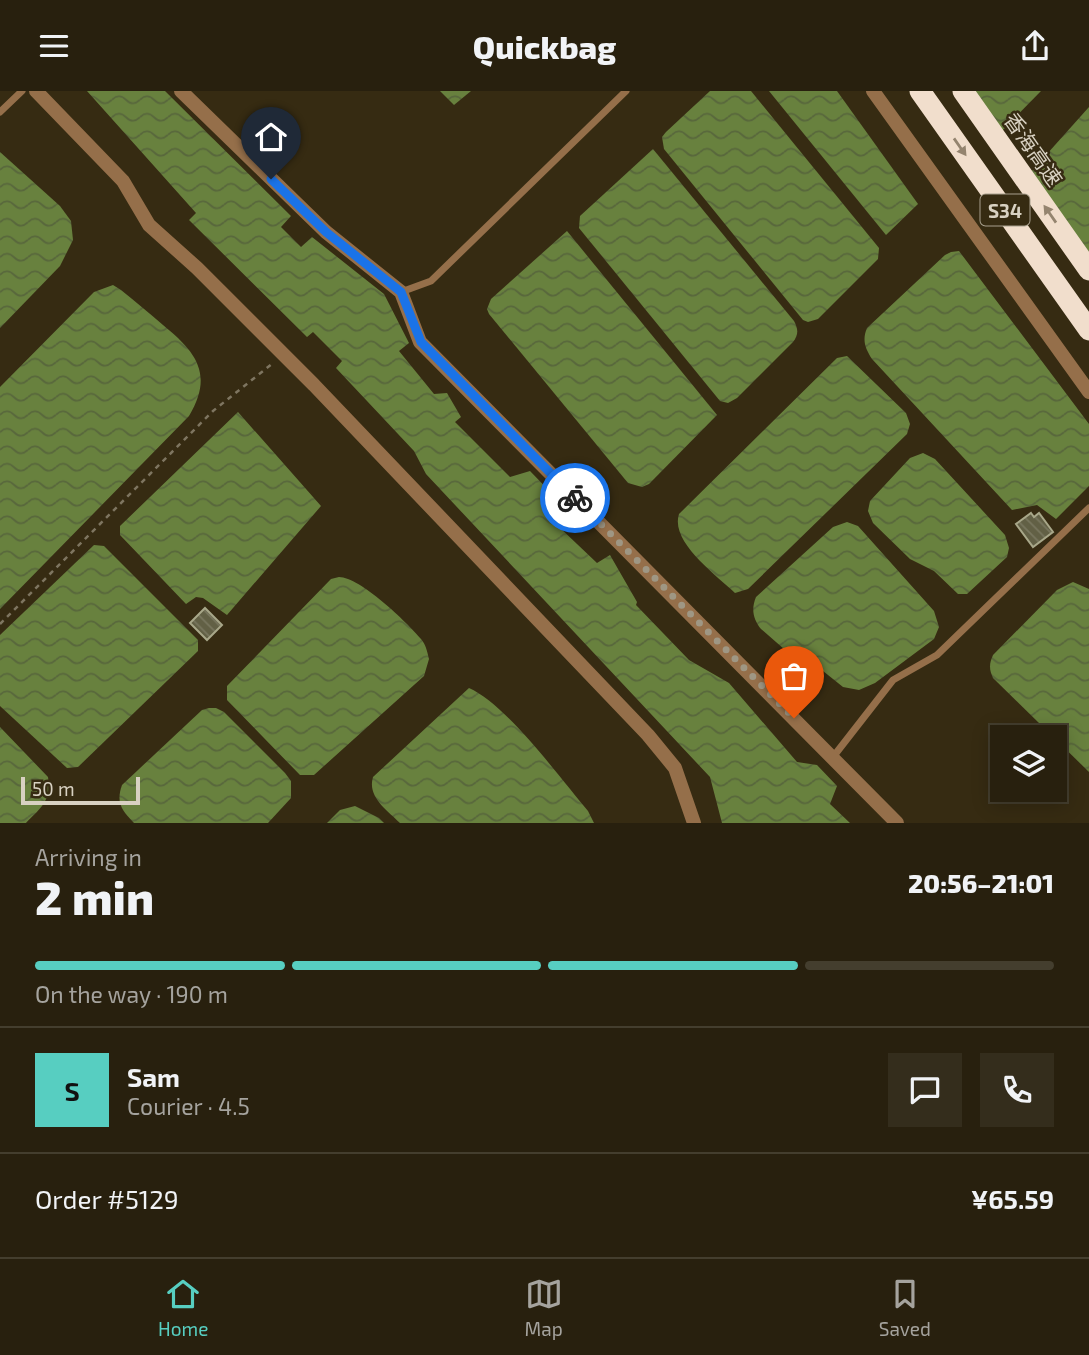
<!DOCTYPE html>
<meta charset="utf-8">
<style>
body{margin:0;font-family:"Exo 2","Noto Sans SC",sans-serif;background:#342d1c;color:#f1f3f6;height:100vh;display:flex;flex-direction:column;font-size:26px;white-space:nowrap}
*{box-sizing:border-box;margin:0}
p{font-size:23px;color:#a5a39e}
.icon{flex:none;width:38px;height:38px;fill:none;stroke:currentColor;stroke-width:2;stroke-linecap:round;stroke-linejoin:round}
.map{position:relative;height:732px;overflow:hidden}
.panel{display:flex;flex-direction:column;background:#28200e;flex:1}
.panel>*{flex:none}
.buttons{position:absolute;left:990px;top:634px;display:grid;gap:14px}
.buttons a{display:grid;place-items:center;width:77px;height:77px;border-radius:0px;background:#28200e;box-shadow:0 4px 18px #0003,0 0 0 2px #443e2e;font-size:35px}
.scale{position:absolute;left:21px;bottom:18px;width:119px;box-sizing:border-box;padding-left:7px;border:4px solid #d8d1c2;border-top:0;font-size:19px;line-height:24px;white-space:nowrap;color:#d8d1c2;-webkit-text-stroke:5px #362b12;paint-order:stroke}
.pin{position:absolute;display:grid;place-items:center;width:60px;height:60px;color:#fff;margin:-72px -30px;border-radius:50% 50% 50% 0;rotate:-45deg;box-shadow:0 0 7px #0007}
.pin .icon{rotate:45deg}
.courier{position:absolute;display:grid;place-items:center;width:70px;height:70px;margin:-35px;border:5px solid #1a73e8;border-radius:50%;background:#fff;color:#222;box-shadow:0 2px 9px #0007}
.headline em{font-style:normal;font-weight:800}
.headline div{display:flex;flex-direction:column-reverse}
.headline{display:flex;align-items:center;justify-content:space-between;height:119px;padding:0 35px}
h1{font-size:46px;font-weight:800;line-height:52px}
.bar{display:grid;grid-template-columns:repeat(4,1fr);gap:10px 7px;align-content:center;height:84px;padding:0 35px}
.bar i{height:9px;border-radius:5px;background:#443e2e}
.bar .current{background:#57cec1}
.bar p{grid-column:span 4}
.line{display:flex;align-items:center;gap:18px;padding:0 35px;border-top:2px solid #443e2e}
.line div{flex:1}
.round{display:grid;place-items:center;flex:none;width:74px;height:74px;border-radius:0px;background:#342d1c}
header{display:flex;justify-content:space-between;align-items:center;height:91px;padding:0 35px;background:#28200e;font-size:32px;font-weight:800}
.dock{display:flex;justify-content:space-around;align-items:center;height:98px;border-top:2px solid #443e2e;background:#28200e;font-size:19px;color:#a5a39e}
.dock a{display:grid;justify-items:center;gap:4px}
.dock .current{color:#57cec1}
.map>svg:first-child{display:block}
.water{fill:url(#water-waves)}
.building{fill:url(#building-back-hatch);stroke:#a8a789;stroke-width:2}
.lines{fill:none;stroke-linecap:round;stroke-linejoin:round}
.path{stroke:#7e7560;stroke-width:2.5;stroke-dasharray:5 5;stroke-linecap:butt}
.lane{stroke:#956f4a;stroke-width:7}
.street{stroke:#956f4a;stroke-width:14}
.highway{stroke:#f1decc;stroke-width:21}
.oneway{fill:#94846f}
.done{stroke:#9f9784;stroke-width:7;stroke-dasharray:0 12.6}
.route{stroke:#1a73e8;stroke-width:9}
.labels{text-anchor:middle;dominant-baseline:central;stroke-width:5;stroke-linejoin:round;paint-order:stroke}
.shield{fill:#362b12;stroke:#a79f8d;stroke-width:2}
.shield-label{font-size:19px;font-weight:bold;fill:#d8d1c2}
.street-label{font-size:21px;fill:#d8d1c2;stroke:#362b12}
</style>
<header><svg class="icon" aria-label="menu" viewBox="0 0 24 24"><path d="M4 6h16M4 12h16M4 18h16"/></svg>Quickbag<svg class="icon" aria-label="share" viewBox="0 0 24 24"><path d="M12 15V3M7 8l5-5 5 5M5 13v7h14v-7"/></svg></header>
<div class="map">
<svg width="1089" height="732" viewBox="0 0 1089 732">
<defs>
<pattern id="water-waves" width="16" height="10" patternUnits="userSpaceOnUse" patternTransform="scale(1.75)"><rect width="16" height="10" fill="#68813e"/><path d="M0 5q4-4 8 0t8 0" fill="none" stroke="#58673c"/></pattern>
<pattern id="building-back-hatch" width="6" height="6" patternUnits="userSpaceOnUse" patternTransform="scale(1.75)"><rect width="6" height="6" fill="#626045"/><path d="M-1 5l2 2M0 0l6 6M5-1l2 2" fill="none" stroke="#78765e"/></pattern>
</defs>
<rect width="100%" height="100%" fill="#362b12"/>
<g class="water">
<path d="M87,0H165L291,125L281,136L301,156L312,146L384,203L409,252L399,260L434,303L447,302L461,326L455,331L510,386L530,380L565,416L557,434L597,472L610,464L637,511L636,514L689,569L729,592L797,671L817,674L837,695L830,713L850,732H722L710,686L426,383L414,360L336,277L342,270L313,241L307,246L189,129L196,122Z"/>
<path d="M440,0H471L454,14Z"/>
<path d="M710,0H751L879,157L878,168L818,228L808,231L803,229L664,58L662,46L666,41Z"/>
<path d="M769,0H837L918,113L886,144Z"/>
<path d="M970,0H1041L999,43Z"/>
<path d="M1089,16V163L1030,82Z"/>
<path d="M653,58L794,230C798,238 799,243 793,251L737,307L728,312L720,310L579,137L580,125Z"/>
<path d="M0,61L60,115L71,130L73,149L60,175L0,237Z"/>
<path d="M567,140L717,324L649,393L642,396L628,392L489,223L487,218L491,208Z"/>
<path d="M959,160L1089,333V395L1056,428L1037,414L1012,419L872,268C865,257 862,249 867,237L945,164L951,161Z"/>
<path d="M113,194L121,199C135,210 149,222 163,234C196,261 214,283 189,325L0,518V296L94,201Z"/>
<path d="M847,265L906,322L910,333L907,343L748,498L735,502C715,483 670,451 679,423L837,267Z"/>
<path d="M238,321L321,415L227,524L203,507L196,506L186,513L120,444V435Z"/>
<path d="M923,362L935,368L1005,444L1009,457L1007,466L967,503H958L934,480L910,468L873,432L868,420L870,410L910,367Z"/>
<path d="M847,431L858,435L934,520L939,536L934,548L875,592L859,599L843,596L818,576L800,572L761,538C753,528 751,518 756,506L833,436Z"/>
<path d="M94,454L104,455L198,549V560L78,676L67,677L0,615V544Z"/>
<path d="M339,486C360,486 407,531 421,548C426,554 427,560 429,568L424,585L314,684H300L227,609V595L331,488Z"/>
<path d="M1073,491L1089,498V681L993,587C989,578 989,573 993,564L1057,499Z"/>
<path d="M469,597C506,613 560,687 588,720L594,732H400C387,719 367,706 373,686Z"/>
<path d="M209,617H216L224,621L285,682L291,690V707L268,732H134C121,719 116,711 122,694L202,619Z"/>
<path d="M0,636L48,686C52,709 41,717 26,732H0Z"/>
<path d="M355,715L379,727L384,732H327L340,719Z"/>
</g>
<g class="building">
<path d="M1031,422L1034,426L1039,422L1053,441L1033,456L1016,433Z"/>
<path d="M205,517L222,534L207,549L190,532Z"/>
</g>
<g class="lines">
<path class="path" d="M0,533L213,320L273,272"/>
<g class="lane">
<path d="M0,21L22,0"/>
<path d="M401,201L431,190L626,0"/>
<path d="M833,666L893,589L937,564L1089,417"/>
</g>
<g class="street">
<path d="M36,0L123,90L149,134L197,177L314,294L648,644L675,677L694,732"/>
<path d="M181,0L326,141L401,201L420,251L897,732"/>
<path d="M873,0L1089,301"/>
</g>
<g class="highway">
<path d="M920,0L1089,239"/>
<path d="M963,0L1089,179"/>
</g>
</g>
<defs><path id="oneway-solid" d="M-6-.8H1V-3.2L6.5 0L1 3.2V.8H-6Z" transform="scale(1.75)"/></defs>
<g class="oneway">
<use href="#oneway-solid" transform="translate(960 56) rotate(55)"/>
<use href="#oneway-solid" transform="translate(1050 123) rotate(-125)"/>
</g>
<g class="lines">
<path class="done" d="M575,407L794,627"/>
<path class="route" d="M271,88L326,141L401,201L421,251L575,407"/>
</g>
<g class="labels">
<rect class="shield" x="980.5" y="103.5" width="49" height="31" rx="5"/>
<g class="shield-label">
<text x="1005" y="119">S34</text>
</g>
<g class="street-label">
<text transform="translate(1034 58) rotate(55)">香海高速</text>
</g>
</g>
</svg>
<div class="buttons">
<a><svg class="icon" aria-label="layers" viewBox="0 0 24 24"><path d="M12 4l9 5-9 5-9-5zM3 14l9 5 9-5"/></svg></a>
</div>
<div class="scale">50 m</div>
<div class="pin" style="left:794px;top:627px;background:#ea580c"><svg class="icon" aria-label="bag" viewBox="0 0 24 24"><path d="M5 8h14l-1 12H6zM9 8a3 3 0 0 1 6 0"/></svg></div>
<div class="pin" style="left:271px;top:88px;background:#1f2937"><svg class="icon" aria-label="home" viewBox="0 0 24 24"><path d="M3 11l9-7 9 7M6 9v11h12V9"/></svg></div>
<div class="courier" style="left:575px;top:407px"><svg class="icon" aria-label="bike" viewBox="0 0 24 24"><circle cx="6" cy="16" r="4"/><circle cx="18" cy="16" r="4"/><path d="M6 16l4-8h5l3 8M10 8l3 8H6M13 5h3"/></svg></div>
</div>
<section class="panel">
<div class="headline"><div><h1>2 min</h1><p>Arriving in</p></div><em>20:56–21:01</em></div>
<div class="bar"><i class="current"></i><i class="current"></i><i class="current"></i><i></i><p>On the way · 190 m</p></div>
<div class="line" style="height:126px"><b class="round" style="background:#57cec1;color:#111">S</b><div><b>Sam</b><p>Courier · 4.5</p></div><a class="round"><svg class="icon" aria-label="chat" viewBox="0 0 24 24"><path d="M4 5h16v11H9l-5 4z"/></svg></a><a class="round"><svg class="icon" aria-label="phone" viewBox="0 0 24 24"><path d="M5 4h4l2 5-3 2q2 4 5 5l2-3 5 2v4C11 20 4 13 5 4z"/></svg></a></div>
<div class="line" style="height:91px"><div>Order #5129</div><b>¥65.59</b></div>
</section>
<nav class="dock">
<a class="current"><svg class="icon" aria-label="home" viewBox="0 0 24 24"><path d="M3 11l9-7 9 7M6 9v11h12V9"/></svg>Home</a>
<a><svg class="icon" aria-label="map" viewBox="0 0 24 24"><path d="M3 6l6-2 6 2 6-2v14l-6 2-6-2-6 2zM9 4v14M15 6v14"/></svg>Map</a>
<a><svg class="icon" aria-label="saved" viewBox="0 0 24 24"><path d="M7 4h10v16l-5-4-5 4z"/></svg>Saved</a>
</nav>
